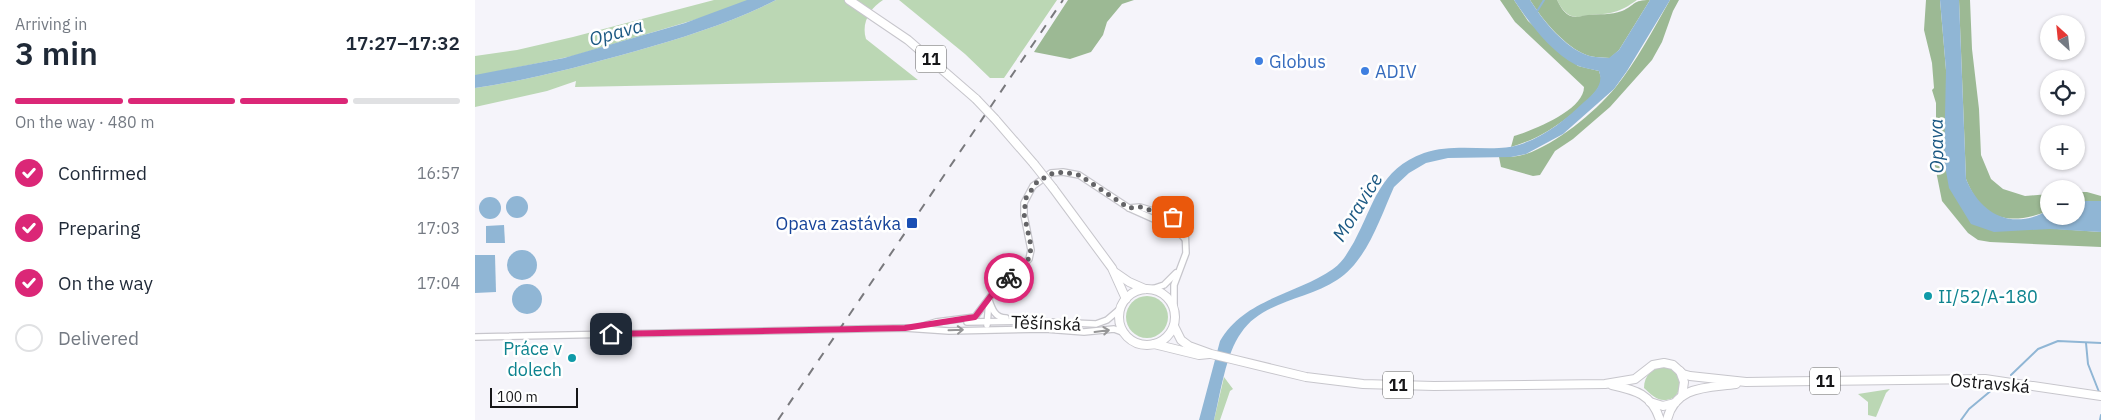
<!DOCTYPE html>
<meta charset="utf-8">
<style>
body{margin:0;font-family:"IBM Plex Sans",sans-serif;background:#f6f6f7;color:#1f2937;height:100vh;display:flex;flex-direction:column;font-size:19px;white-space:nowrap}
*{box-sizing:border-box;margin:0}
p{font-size:16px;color:#747a83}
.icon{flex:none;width:28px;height:28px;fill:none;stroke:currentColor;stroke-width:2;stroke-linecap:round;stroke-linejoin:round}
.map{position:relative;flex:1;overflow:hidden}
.side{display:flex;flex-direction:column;background:#fff;width:475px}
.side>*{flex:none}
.needle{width:32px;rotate:333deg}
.tools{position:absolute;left:1565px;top:15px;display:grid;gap:10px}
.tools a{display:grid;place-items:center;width:45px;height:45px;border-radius:50%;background:#fff;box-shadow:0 1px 4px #0004;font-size:25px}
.scale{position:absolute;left:15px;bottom:12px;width:88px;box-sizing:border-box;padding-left:5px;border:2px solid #161618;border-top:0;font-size:14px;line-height:18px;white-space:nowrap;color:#161618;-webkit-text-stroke:4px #fff;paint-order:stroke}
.pin{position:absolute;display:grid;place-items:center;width:42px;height:42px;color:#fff;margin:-21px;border-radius:10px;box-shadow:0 2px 8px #0006}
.courier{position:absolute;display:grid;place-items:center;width:50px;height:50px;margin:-25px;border:4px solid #db2777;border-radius:50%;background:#fff;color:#222;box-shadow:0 1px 6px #0007}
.head em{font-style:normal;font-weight:600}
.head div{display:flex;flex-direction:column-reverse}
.head{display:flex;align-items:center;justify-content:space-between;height:85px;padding:0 15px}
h1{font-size:32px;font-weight:600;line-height:38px}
.bar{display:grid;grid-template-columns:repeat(4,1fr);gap:8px 5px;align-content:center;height:60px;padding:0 15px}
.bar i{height:6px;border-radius:4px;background:#e0e1e3}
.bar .active{background:#db2777}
.bar p{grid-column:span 4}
ol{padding:0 15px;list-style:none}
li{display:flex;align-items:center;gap:15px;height:55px}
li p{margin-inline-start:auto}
li .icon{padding:5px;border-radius:50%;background:#db2777;color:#fff;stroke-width:4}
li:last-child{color:#747a83}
li i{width:28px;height:28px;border:2px solid #e0e1e3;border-radius:50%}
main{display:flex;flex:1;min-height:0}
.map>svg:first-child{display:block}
.green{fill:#bbd7b4}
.forest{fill:#9cb994}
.water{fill:#90b6d5}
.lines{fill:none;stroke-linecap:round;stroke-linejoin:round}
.stream{stroke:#90b6d5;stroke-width:2}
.minor-casing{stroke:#c7c6cc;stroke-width:8}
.major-casing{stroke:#c7c6cc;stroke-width:10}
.minor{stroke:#fff;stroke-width:5.5}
.major{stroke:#fff;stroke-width:8}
.rail{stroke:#79797d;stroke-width:2;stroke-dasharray:9 9;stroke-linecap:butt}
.major-bridge-casing{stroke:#c7c6cc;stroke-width:10;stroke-linecap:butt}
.major-bridge{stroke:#fff;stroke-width:8}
.oneway{stroke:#969697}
.done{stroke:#646467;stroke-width:5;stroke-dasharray:0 9}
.route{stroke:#db2777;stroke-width:6}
.shop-dot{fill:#3f7fe0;stroke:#fff;stroke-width:2}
.transit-dot{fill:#1a4fb4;stroke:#fff;stroke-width:2}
.culture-dot{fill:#0f9aa8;stroke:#fff;stroke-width:2}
.labels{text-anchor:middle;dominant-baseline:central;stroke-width:5;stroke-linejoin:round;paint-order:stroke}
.shield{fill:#fff;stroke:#5c5c5d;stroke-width:1}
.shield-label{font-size:16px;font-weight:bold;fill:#161618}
.shop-label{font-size:18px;fill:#366cbe;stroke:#fff;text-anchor:start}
.transit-label{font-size:18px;fill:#164399;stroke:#fff;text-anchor:end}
.culture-label{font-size:18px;fill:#0d838f;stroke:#fff;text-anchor:start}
.street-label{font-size:18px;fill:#161618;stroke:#fff}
.water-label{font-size:19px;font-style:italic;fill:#1c5983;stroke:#fff}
</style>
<main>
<section class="side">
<div class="head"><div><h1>3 min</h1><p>Arriving in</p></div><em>17:27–17:32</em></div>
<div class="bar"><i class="active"></i><i class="active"></i><i class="active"></i><i></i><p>On the way · 480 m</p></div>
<ol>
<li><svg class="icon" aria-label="check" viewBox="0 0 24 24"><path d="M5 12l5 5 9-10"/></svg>Confirmed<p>16:57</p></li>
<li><svg class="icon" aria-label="check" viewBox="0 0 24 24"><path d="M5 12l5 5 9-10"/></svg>Preparing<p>17:03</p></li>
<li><svg class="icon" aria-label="check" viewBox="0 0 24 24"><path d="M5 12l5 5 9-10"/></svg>On the way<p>17:04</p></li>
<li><i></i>Delivered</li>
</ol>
</section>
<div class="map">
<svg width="1626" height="420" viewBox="0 0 1626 420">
<rect width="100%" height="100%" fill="#f5f4fa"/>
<g class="green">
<path d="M239,0H275L229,17L98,56L0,76V56L42,50L98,37Z"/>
<path d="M301,0H408C395,8 386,23 391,39L443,80L100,87L101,81L72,91L0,107V88C55,80 107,66 161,51C209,37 256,23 301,0Z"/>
<path d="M424,0H582L529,78H515L490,54Z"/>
<path d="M1082,0H1162C1144,13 1135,14 1114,15C1110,15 1106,17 1102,17C1092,17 1086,8 1082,0Z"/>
<circle cx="672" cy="317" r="21"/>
<path d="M1190,366C1205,371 1211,387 1198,398C1184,404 1178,396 1169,388C1169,375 1178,368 1190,366Z"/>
<path d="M749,377L758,389L755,391L745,420H739Z"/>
<path d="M1415,389L1411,393L1401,417L1393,415V402L1383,394Z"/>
</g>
<g class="forest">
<path d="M593,0H659L647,4L632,22L628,35L616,52L595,59L559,52Z"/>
<path d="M1025,0H1039L1053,21L1103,66L1124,71C1125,75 1127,78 1126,82C1120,100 1079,129 1062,137C1054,141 1045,144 1036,147L1039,136C1059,130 1109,110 1109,87L1040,22Z"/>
<path d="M1055,0H1082C1086,8 1091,17 1101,17C1105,17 1109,15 1113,15C1124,14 1136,15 1147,11C1161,5 1157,0 1175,0L1144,50L1135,58C1125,57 1116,58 1107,53C1087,43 1067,19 1055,0Z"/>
<path d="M1195,0H1204L1198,11L1187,42L1177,60L1135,107L1098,139L1080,151L1065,175L1058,176L1026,167L1024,157C1033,157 1042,157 1051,154C1081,144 1119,113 1140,88C1161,62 1178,30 1195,0Z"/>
<path d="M1451,0H1465L1471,70L1496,223L1626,232V247L1515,242L1503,240L1493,233L1467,201L1457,151L1461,127V103L1457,90L1459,88L1457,63L1449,30Z"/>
<path d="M1484,0H1495L1497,49L1504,109L1506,155L1516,179L1528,189L1550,196L1574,194V210L1571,212C1531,226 1507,219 1491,179Z"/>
<path d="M1601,192H1612L1626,196V201H1601Z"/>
</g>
<g class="water">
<path d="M272,0H301C256,23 209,37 161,51C107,66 55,80 0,88V75L89,58L210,23Z"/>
<path d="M1039,0H1055C1067,19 1086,43 1107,53C1116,58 1125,57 1134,58L1144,50L1175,0H1195L1152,71L1139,89L1088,134L1051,154L1036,157L973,158L951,163L934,173L919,187C905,218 892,261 862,280C832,300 787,301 766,333C751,353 745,395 739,420H724L745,341C770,298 821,295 858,269C868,262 873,252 879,242C899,205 904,169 949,153C974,145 998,149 1024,148C1057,147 1086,124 1109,102C1119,93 1129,85 1124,71C1117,69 1108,68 1101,65C1075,51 1055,24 1039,0Z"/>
<path d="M1465,0H1484L1491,179C1506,215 1537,231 1574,210V216H1601V201H1626V232L1575,229L1519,232L1496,224L1474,188L1469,160L1471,70Z"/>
<circle cx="42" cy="207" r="11"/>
<circle cx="15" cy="208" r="11"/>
<path d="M29,225L30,243H11V226Z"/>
<circle cx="47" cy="265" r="15"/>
<path d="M0,255H20L21,292L0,293Z"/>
<circle cx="52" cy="299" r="15"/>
</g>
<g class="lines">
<g class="stream">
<path d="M1061,13L1069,0"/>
<path d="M1611,343L1613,364L1624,392"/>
<path d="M1536,375L1563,349L1583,341L1626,343"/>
<path d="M1486,420L1494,409L1518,389"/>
<path d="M1625,420L1626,415"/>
</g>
<g class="minor-casing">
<g id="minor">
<path d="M654,208L665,207L698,217L705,221L710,228L711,253L699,285V307"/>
<path d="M677,289L689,285L701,273"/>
<path d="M514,300C517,309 520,318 531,318"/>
<path d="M492,322L552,321L621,324L632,320L646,308"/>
<path d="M512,325L514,301"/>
<path d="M448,326L461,322L500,317L521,289L554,259L556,250L549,215V203L558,186L576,173L588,172L604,175L654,208L701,229L710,239"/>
<path d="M0,337L430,328L474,331L570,329L609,332L639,329L650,333"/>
</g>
</g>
<g class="major-casing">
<g id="major">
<path d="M374,0L433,40L501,99"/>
<path d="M520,119L559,164"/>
<path d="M578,188L637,268L651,299"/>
<path d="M641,273L654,282L670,289"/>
<circle cx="672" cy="317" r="28"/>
<path d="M699,326L706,340L714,346L736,354L831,377L888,384L959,386L1130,384L1160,379L1178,365L1189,363L1198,365L1208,374L1215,376L1271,382L1510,379L1626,396"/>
<path d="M679,344L724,355L734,354"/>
<path d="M1205,371L1209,382L1207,396"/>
<path d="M1137,385C1160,390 1177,394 1185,420"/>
<path d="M1175,402L1188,406L1200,403"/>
<path d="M1192,420C1200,385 1233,388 1261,384"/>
</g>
</g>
<use href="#minor" class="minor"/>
<use href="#major" class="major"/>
<path class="rail" d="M303,420L588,0"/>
<g class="major-bridge-casing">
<g id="major-bridge">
<path d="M501,99L520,119"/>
<path d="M559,164L578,188"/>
</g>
</g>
<use href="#major-bridge" class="major-bridge"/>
</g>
<defs><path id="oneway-shaft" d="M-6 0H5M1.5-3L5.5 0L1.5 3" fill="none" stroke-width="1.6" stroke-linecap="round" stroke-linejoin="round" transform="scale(1.25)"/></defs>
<g class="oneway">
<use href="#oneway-shaft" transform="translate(481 330) rotate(-2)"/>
<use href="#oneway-shaft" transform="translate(627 331) rotate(-7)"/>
</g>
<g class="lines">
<path class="done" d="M534,278L552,262L555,255L556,246L549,214L551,198L562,182L576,174L588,172L604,175L654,208L665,207L698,217"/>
<path class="route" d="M136,334L430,328L500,317L521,289L534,278"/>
</g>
<g class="shop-dot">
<circle cx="784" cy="61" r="5"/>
<circle cx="890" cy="71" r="5"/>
</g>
<rect class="transit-dot" x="431" y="217" width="12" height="12" rx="2.5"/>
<g class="culture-dot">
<circle cx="1453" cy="296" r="5"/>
<circle cx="97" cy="358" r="5"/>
</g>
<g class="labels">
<g class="shield">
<rect x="441" y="45.5" width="30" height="27" rx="4"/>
<rect x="1335" y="367.5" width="30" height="27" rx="4"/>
<rect x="908" y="371.5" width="30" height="27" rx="4"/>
</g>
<g class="shield-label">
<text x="456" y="59">11</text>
<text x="1350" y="381">11</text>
<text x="923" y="385">11</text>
</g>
<g class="shop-label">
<text x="794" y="61">Globus</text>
<text x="900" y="71">ADIV</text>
</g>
<g class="transit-label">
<text x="426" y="223">Opava zastávka</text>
</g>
<g class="culture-label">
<text x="1463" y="296">II/52/A-180</text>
<text x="87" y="348" text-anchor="end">Práce v<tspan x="87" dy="21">dolech</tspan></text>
</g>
<g class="street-label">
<text transform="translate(571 323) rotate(2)">Těšínská</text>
<text transform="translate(1515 383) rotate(5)">Ostravská</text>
</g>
<g class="water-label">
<text transform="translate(141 32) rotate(-16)">Opava</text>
<text transform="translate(1461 146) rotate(-91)">Opava</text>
<text transform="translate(882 207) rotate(-58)">Moravice</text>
</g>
</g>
</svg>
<div class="tools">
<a><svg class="needle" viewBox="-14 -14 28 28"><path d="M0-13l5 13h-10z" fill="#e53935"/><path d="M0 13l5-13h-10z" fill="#747a83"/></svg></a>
<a><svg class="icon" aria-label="locate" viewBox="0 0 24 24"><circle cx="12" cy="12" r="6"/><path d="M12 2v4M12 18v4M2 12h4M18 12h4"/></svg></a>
<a>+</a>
<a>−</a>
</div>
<div class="scale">100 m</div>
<div class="pin" style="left:698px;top:217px;background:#ea580c"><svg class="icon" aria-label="bag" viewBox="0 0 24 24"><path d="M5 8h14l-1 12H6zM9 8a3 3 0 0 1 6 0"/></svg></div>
<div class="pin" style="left:136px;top:334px;background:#1f2937"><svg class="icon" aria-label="home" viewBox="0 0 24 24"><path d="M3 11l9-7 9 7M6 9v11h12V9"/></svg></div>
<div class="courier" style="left:534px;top:278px"><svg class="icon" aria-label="bike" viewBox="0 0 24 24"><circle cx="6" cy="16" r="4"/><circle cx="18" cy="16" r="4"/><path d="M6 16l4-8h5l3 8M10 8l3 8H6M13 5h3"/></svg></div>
</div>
</main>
